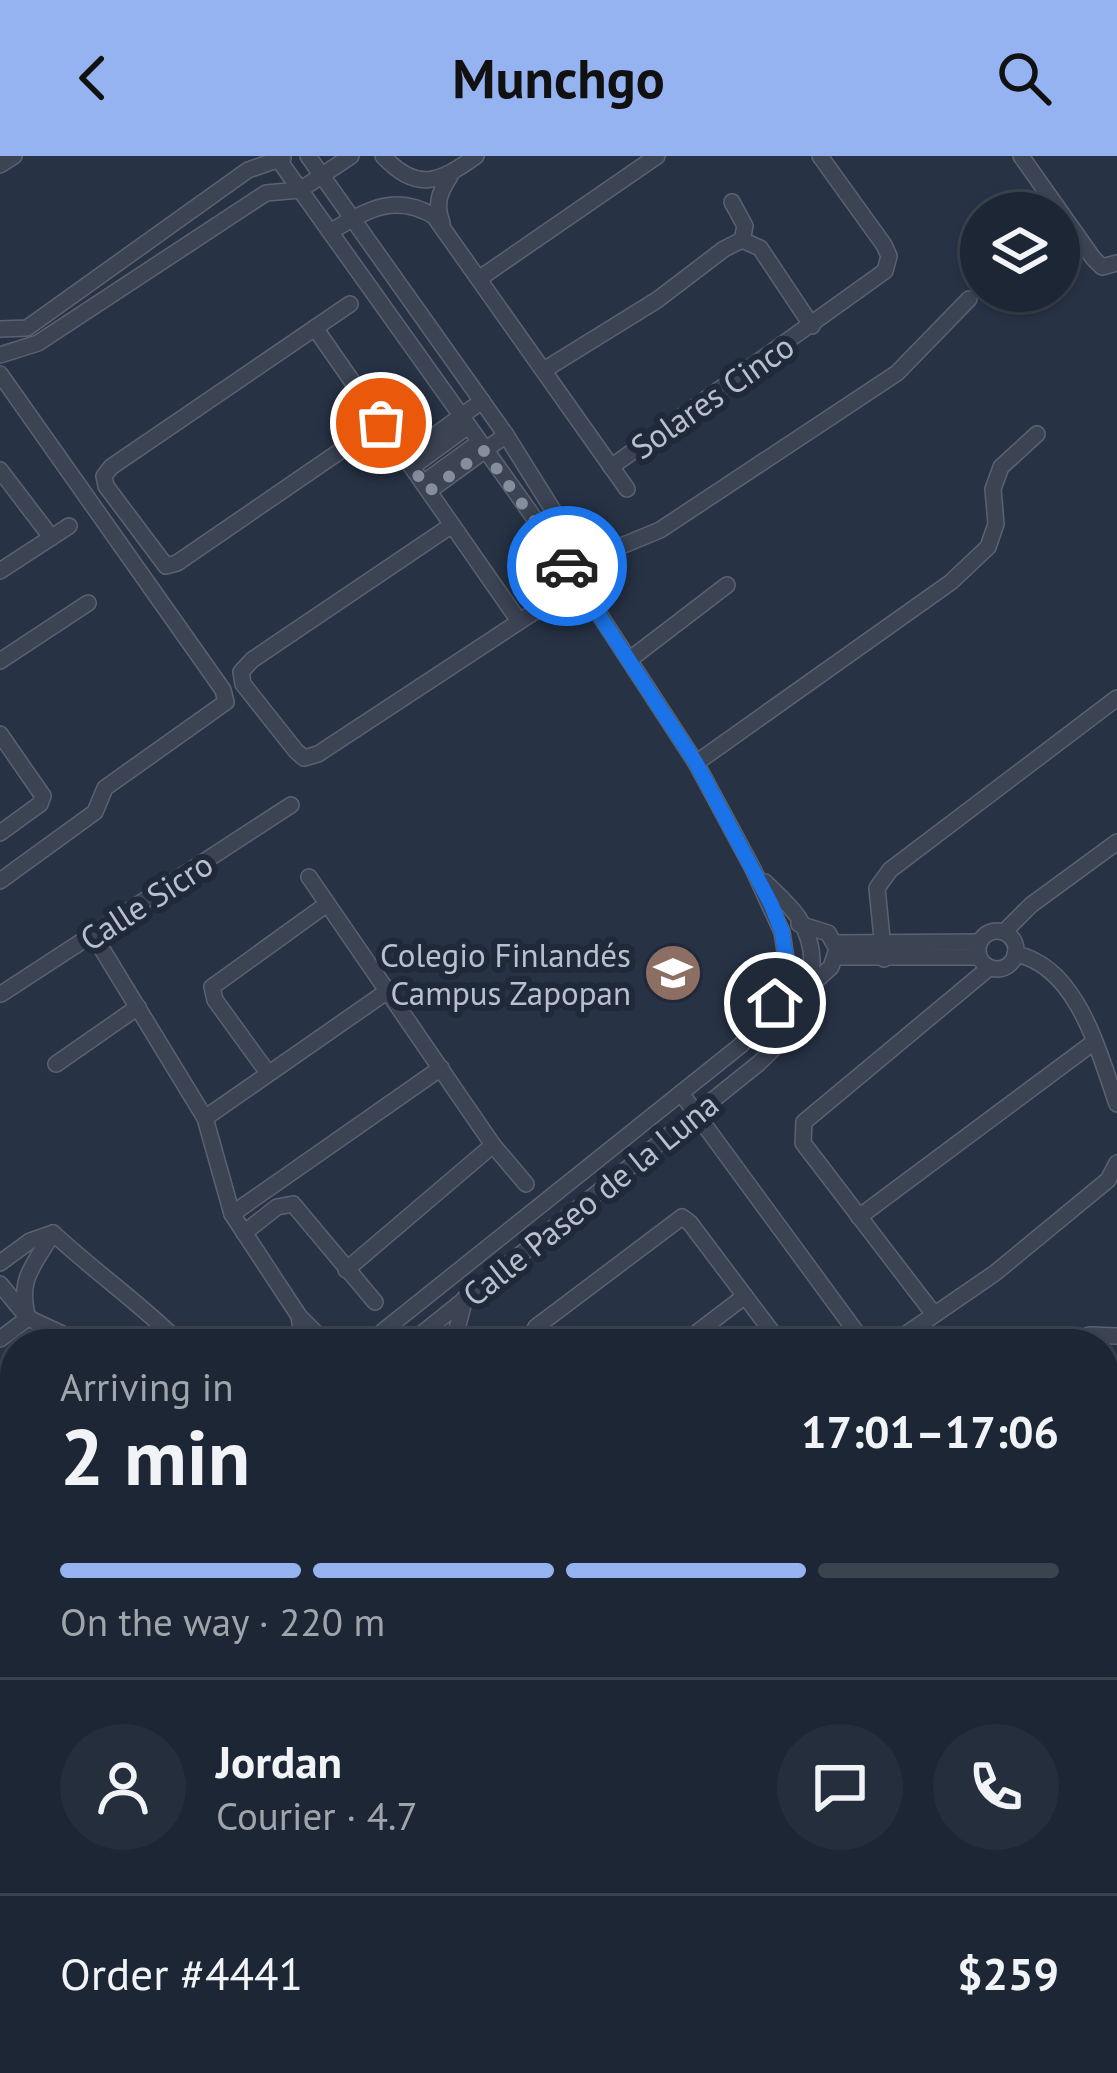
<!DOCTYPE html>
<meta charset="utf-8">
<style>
body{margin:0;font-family:"PT Sans",sans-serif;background:#252e3c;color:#f1f3f6;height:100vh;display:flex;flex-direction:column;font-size:45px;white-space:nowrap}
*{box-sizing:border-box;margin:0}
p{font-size:39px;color:#a0a5ac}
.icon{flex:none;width:66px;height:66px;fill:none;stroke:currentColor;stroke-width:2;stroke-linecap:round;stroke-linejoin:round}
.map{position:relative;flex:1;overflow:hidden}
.side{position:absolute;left:0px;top:1173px;width:1119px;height:744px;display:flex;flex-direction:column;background:#1d2634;border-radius:48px 48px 0 0;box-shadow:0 3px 9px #0004,0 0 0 3px #3b434f}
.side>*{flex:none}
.controls{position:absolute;left:960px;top:36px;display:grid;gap:24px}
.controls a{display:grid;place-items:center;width:120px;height:120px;border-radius:50%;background:#1d2634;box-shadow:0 3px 9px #0004,0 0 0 3px #3b434f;font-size:60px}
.pin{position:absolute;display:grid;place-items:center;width:102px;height:102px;color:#fff;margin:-51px;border:6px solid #fff;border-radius:50%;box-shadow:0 3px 12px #0007}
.courier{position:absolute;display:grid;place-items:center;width:120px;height:120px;margin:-60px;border:9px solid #1a73e8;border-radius:50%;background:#fff;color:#222;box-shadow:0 3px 15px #0007}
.headline em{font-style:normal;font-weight:600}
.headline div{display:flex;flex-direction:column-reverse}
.headline{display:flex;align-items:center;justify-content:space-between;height:204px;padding:0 60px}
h1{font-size:78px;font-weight:600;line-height:90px}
.bar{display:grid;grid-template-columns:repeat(4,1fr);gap:18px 12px;align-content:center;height:144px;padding:0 60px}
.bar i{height:15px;border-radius:9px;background:#3b434f}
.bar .current{background:#95b2f1}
.bar p{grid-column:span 4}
.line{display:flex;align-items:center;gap:30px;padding:0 60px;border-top:3px solid #3b434f}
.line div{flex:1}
.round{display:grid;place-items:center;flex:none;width:126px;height:126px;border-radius:63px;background:#252e3c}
header{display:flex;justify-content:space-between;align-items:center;height:156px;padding:0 60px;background:#95b2f1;color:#111;font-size:54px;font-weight:600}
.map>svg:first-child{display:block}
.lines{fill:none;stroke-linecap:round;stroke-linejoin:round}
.minor-casing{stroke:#5a6271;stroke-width:18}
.major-casing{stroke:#454d5d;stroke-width:24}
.minor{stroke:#3c4454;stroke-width:15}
.major{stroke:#5a6374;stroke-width:21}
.done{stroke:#868e9d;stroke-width:12;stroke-dasharray:0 21.6}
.route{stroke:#1a73e8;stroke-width:15}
.labels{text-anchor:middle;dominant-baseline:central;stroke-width:12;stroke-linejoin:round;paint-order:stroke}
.street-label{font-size:33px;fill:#b9c0cd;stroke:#20293a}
.poi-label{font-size:33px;fill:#b9c0cd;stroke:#20293a;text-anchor:end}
</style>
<header><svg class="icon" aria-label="back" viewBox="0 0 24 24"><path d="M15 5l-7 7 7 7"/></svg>Munchgo<svg class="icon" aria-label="search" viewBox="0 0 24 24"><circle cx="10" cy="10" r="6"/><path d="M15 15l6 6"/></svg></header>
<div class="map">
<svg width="1117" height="1917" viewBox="0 0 1117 1917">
<rect width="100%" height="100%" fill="#273245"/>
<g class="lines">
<g class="minor-casing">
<g id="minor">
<path d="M276,0L562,401L696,607L753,713L782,776L786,802L775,847L741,889L367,1188"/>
<path d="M308,0L506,279L561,367L562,401"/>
<path d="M383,0C417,37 440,26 476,0"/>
<path d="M1021,0L1093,102L1102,111L1117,107"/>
<path d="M0,9L14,0"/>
<path d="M732,46L745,70L742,84"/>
<path d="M442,67C435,48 439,37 450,20"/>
<path d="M330,76C366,55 394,36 434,60L627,333"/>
<path d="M742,84L760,92L812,170"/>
<path d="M480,122L657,0"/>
<path d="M350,148L111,311L104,320L106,330L166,410L177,407L381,267"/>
<path d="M315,172L519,465"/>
<path d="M0,173L27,172L248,14L283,2"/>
<path d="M0,199L38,187L266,37L300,34L351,0"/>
<path d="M544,214L657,144L724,93L742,84"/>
<path d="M0,218L223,534L226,546L105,632L95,656L0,725"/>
<path d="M405,301L482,245"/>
<path d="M412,311L467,271"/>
<path d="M611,311L885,115L889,100L884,89L820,0"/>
<path d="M0,314L51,381"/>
<path d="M423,327L478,287"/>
<path d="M429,335L506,279"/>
<path d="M452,369L252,504L241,516L243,528L296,595L304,602L318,598L540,452"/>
<path d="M568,412L660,374L897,217L969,143"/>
<path d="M0,415L69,370"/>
<path d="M629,504L727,429"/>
<path d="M0,505L88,447"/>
<path d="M0,578L43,640L40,648L0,677"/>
<path d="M696,607L951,426L988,391L996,368L993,333L1001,311L1037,278"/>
<path d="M309,721L493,989L526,1028"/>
<path d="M799,768L828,777L837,793L831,811L809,831"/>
<circle cx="997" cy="794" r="19"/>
<path d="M1004,776L1031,749L1117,686"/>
<path d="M94,780L205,962L232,1058L299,1160L327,1188"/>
<path d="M835,787L979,786"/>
<path d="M1015,798C1077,809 1099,897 1117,948"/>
<path d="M836,801H978"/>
<path d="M884,803L877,732L890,714L1117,542"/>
<path d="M1,838L291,649"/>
<path d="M56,908L138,851"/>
<path d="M268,917L215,844L212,831L327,748"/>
<path d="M681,937L865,1188"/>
<path d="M205,962L389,834"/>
<path d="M232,1058L441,912"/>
<path d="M859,1061L1094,886"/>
<path d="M53,1077C95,1116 141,1148 181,1188"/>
<path d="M244,1077L277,1051L293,1048L375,1146"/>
<path d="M0,1107L30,1085L53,1077"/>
<path d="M346,1114L493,989"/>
<path d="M0,1128L28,1162L84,1188"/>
<path d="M933,1157L803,987L804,966L989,812"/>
<path d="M299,1160L303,1188"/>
<path d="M0,1183L28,1162C17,1124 33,1110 53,1077"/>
<path d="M899,1183L995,1117L1108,1024L1117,1007"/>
<path d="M409,1188L759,907C798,871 832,813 798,761C789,748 776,737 765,726"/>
<path d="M461,1188L456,1177L465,1142"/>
<path d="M536,1188L532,1179L536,1171L682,1061L690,1067L781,1188"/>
<path d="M682,1188L745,1140"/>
<path d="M1077,1188L1089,1179L1117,1180"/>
<path d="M0,1303L15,1292"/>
<path d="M0,1386L15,1376"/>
<path d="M0,1423L15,1412"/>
<path d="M0,1440L15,1462"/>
<path d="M1104,1458L1117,1448"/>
<path d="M0,1481L15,1501"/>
<path d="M1104,1495L1117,1515"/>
<path d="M0,1516L15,1505"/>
<path d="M2,1637L15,1630"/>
<path d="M353,1902L364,1917"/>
<path d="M964,1902L971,1917"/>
<path d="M1012,1902L1020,1917"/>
<path d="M1115,1917L1117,1914"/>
</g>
</g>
<g class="major-casing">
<path id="major" d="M1052,1917L1117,1899"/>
</g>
<use href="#minor" class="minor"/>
<use href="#major" class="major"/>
</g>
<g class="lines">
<path class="done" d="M381,267L429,335L484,295L567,410"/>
<path class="route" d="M567,410L696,607L771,748L782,776L786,802L775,847"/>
</g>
<defs>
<g id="school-disc" transform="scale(3)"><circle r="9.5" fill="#8d6e63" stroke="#20293a"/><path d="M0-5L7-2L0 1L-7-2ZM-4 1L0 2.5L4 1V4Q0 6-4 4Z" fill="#fff"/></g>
</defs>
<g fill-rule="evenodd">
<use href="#school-disc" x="673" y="817"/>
</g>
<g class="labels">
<g class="street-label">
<text transform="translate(712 240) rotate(-35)">Solares Cinco</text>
<text transform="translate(146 745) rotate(-33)">Calle Sicro</text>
<text transform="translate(590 1043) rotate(-39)">Calle Paseo de la Luna</text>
</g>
<g class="poi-label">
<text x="631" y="798">Colegio Finlandés<tspan x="631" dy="38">Campus Zapopan</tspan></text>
</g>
</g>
</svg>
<div class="controls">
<a><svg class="icon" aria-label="layers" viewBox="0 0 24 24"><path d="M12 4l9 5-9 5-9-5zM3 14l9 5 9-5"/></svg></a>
</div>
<div class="pin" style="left:381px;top:267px;background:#ea580c"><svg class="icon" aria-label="bag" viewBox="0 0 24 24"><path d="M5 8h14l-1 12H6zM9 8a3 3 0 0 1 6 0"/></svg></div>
<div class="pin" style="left:775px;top:847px;background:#1f2937"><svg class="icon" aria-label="home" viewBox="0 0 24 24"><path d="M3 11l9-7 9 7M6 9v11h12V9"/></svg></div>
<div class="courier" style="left:567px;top:410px"><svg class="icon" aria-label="car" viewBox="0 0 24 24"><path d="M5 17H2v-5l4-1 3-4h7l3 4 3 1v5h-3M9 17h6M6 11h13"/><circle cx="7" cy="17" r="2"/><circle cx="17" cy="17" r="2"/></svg></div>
<section class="side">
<div class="headline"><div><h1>2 min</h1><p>Arriving in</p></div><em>17:01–17:06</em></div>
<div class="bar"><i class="current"></i><i class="current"></i><i class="current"></i><i></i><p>On the way · 220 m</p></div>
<div class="line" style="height:216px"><a class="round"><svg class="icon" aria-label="person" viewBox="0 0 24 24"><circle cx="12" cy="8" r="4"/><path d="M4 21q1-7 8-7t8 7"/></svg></a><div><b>Jordan</b><p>Courier · 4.7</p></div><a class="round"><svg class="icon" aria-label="chat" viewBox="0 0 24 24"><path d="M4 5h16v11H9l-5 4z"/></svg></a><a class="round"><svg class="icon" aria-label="phone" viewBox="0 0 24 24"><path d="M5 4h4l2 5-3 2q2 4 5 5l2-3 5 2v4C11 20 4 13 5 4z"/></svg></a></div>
<div class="line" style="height:156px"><div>Order #4441</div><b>$259</b></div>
</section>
</div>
